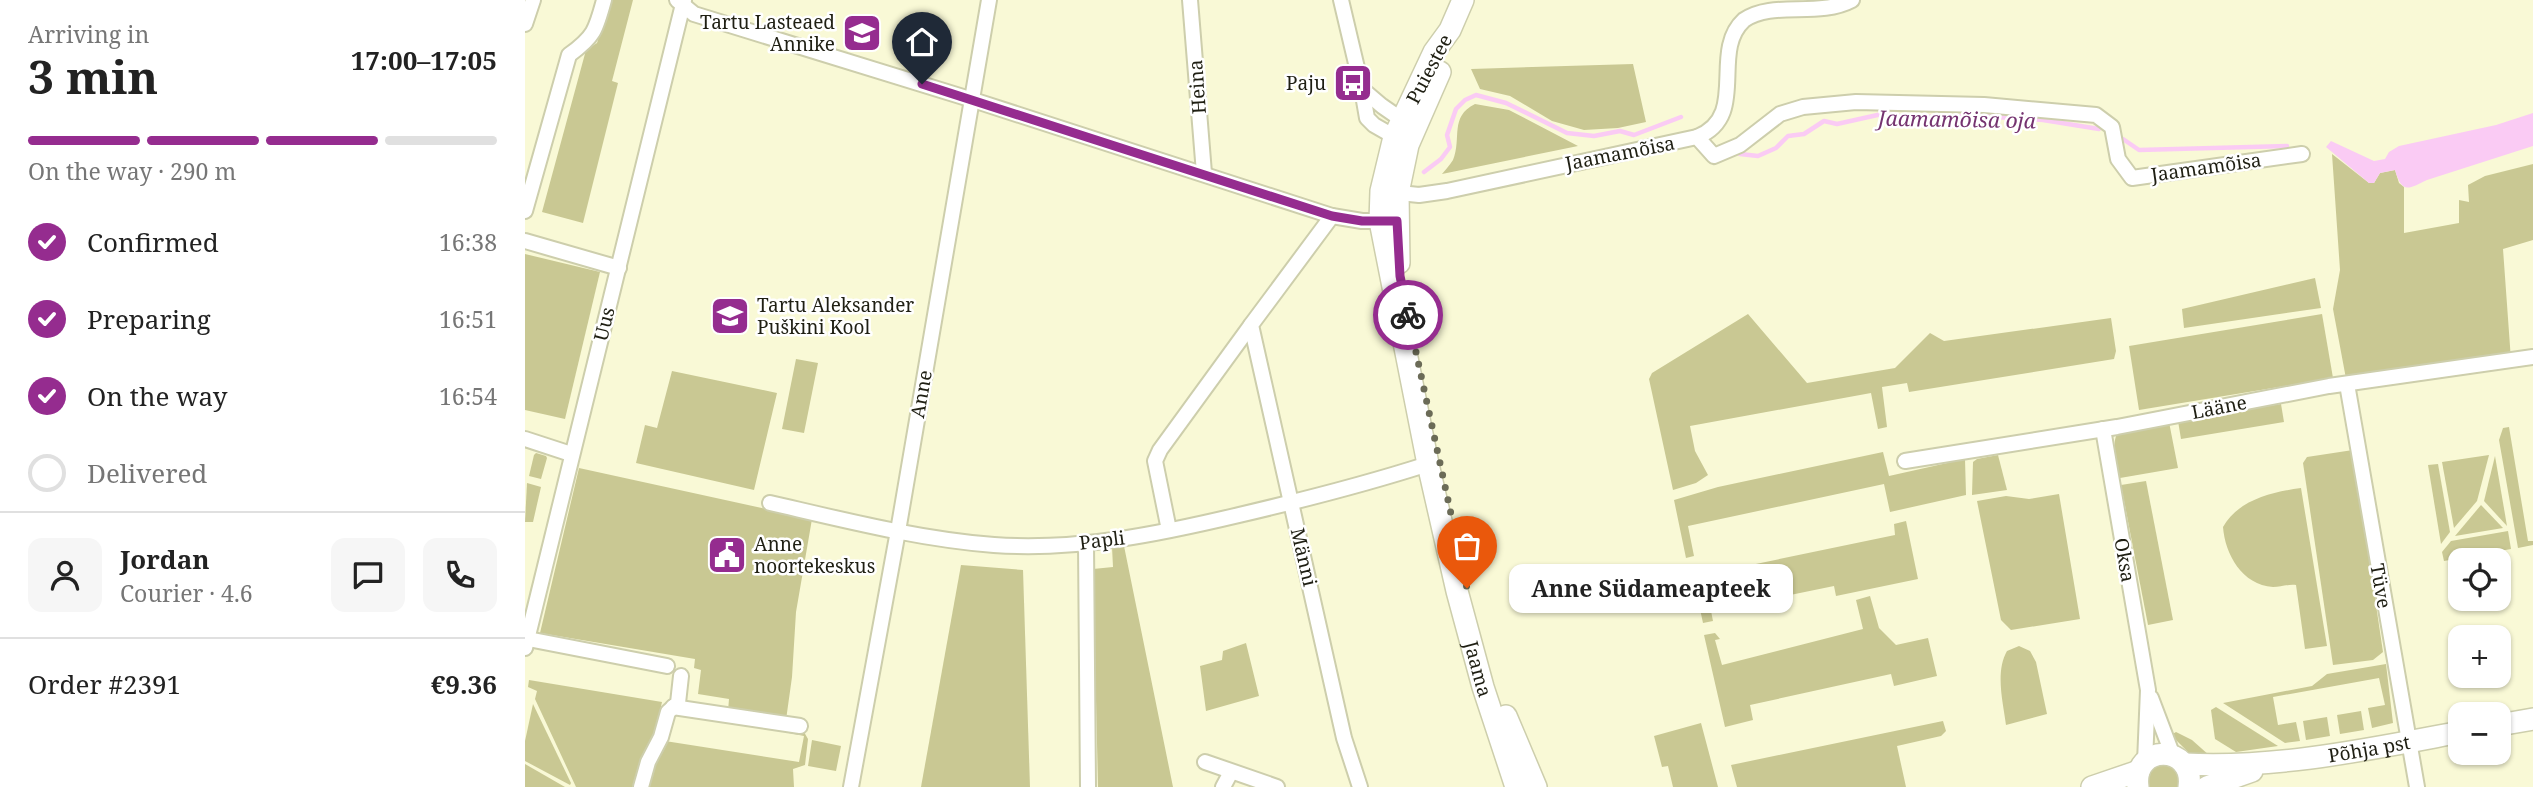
<!DOCTYPE html>
<meta charset="utf-8">
<style>
body{margin:0;font-family:"Noto Serif",serif;background:#f6f6f6;color:#222;height:100vh;display:flex;flex-direction:column;font-size:26px;white-space:nowrap}
*{box-sizing:border-box;margin:0}
p{font-size:23px;color:#767676}
.icon{flex:none;width:38px;height:38px;fill:none;stroke:currentColor;stroke-width:2;stroke-linecap:round;stroke-linejoin:round}
.map{position:relative;flex:1;overflow:hidden}
.details{display:flex;flex-direction:column;background:#fff;width:525px}
.details>*{flex:none}
.controls{position:absolute;left:1923px;top:548px;display:grid;gap:14px}
.controls a{display:grid;place-items:center;width:63px;height:63px;border-radius:14px;background:#fff;box-shadow:0 2px 5px #0004;font-size:35px}
.pin{position:absolute;display:grid;place-items:center;width:60px;height:60px;color:#fff;margin:-72px -30px;border-radius:50% 50% 50% 0;rotate:-45deg;box-shadow:0 0 7px #0007}
.pin .icon{rotate:45deg}
.courier{position:absolute;display:grid;place-items:center;width:70px;height:70px;margin:-35px;border:5px solid #952c8f;border-radius:50%;background:#fff;color:#222;box-shadow:0 2px 9px #0007}
.bubble{position:absolute;height:49px;border-radius:14px;background:#fff;box-shadow:0 2px 5px #0004;font-size:23px;font-weight:700;line-height:49px;text-align:center}
.overview em{font-style:normal;font-weight:700}
.overview div{display:flex;flex-direction:column-reverse}
.overview{display:flex;align-items:center;justify-content:space-between;height:119px;padding:0 28px}
h1{font-size:46px;font-weight:700;line-height:52px}
.bar{display:grid;grid-template-columns:repeat(4,1fr);gap:10px 7px;align-content:center;height:84px;padding:0 28px}
.bar i{height:9px;border-radius:5px;background:#e0e0e0}
.bar .active{background:#952c8f}
.bar p{grid-column:span 4}
.line{display:flex;align-items:center;gap:18px;padding:0 28px;border-top:2px solid #e0e0e0}
.line div{flex:1}
.round{display:grid;place-items:center;flex:none;width:74px;height:74px;border-radius:14px;background:#f6f6f6}
ol{padding:0 28px;list-style:none}
li{display:flex;align-items:center;gap:21px;height:77px}
li p{margin-inline-start:auto}
li .icon{padding:7px;border-radius:50%;background:#952c8f;color:#fff;stroke-width:4}
li:last-child{color:#767676}
li i{width:38px;height:38px;border:4px solid #e0e0e0;border-radius:50%}
main{display:flex;flex:1;min-height:0}
.map>svg:first-child{display:block}
.green{fill:#c9c893}
.water{fill:#facbf4}
.lines{fill:none;stroke-linecap:round;stroke-linejoin:round}
.stream{stroke:#facbf4;stroke-width:4.5}
.street-casing{stroke:#cdceac;stroke-width:18}
.secondary-casing{stroke:#cdceac;stroke-width:24}
.street{stroke:#fff;stroke-width:14}
.secondary{stroke:#fff;stroke-width:21}
.done{stroke:#6b6b57;stroke-width:7;stroke-dasharray:0 12.6}
.route{stroke:#952c8f;stroke-width:9}
.labels{text-anchor:middle;dominant-baseline:central;stroke-width:5;stroke-linejoin:round;paint-order:stroke}
.poi-label{font-size:19px;fill:#1f1f13;stroke:#fff;text-anchor:end}
.street-label{font-size:19px;fill:#1f1f13;stroke:#fff}
.water-label{font-size:21px;font-style:italic;fill:#753370;stroke:#fff}
</style>
<main>
<section class="details">
<div class="overview"><div><h1>3 min</h1><p>Arriving in</p></div><em>17:00–17:05</em></div>
<div class="bar"><i class="active"></i><i class="active"></i><i class="active"></i><i></i><p>On the way · 290 m</p></div>
<ol>
<li><svg class="icon" aria-label="check" viewBox="0 0 24 24"><path d="M5 12l5 5 9-10"/></svg>Confirmed<p>16:38</p></li>
<li><svg class="icon" aria-label="check" viewBox="0 0 24 24"><path d="M5 12l5 5 9-10"/></svg>Preparing<p>16:51</p></li>
<li><svg class="icon" aria-label="check" viewBox="0 0 24 24"><path d="M5 12l5 5 9-10"/></svg>On the way<p>16:54</p></li>
<li><i></i>Delivered</li>
</ol>
<div class="line" style="height:126px"><a class="round"><svg class="icon" aria-label="person" viewBox="0 0 24 24"><circle cx="12" cy="8" r="4"/><path d="M4 21q1-7 8-7t8 7"/></svg></a><div><b>Jordan</b><p>Courier · 4.6</p></div><a class="round"><svg class="icon" aria-label="chat" viewBox="0 0 24 24"><path d="M4 5h16v11H9l-5 4z"/></svg></a><a class="round"><svg class="icon" aria-label="phone" viewBox="0 0 24 24"><path d="M5 4h4l2 5-3 2q2 4 5 5l2-3 5 2v4C11 20 4 13 5 4z"/></svg></a></div>
<div class="line" style="height:91px"><div>Order #2391</div><b>€9.36</b></div>
</section>
<div class="map">
<svg width="2008" height="787" viewBox="0 0 2008 787">
<rect width="100%" height="100%" fill="#f9f9d6"/>
<g class="green">
<path d="M86,0H108L87,81L93,83L58,223L17,212L61,50L72,43Z"/>
<path d="M1108,64L1121,122L1093,128L1059,130L1027,121L985,96L955,89L946,69Z"/>
<path d="M950,104L984,110L1053,146L917,174C921,169 925,165 928,160C937,138 924,117 950,104Z"/>
<path d="M1807,154L1844,183H1849L1855,173L1870,170L1874,183L1879,187V233L1934,223V200L1944,202L1943,185L1960,176L2008,164V240L1978,249L1986,360L1822,384L1808,309L1815,270Z"/>
<path d="M0,254L75,272L40,419L0,410Z"/>
<path d="M1790,278L1796,308L1659,328L1657,309Z"/>
<path d="M1223,314L1282,383L1370,368L1405,333L1419,341L1586,318L1591,351L1589,359L1384,392L1382,383L1357,387L1362,427L1353,429L1346,393L1165,426L1170,451L1183,475L1171,483L1148,490L1124,379L1127,373Z"/>
<path d="M1797,314L1808,378L1614,410L1604,346Z"/>
<path d="M271,359L293,363L279,433L257,429Z"/>
<path d="M147,371L252,393L229,490L111,463L120,425L132,428Z"/>
<path d="M1756,404L1759,422L1656,439L1653,421Z"/>
<path d="M1644,422L1653,468L1595,478C1593,464 1585,445 1593,432Z"/>
<path d="M1984,427L2003,541H2008V545L1993,548L1974,440L1978,428Z"/>
<path d="M1828,450L1858,652L1848,660L1808,665L1778,463L1782,457Z"/>
<path d="M1358,452L1364,476L1440,459L1441,495L1365,512L1359,484L1163,526L1169,556L1161,558L1149,500L1193,487Z"/>
<path d="M11,453L21,456L22,458L16,479L4,476L9,455Z"/>
<path d="M1473,455L1482,490L1447,495L1448,462L1452,459Z"/>
<path d="M1964,455L1952,501L1929,528L1917,462Z"/>
<path d="M1970,456L1982,526L1959,501Z"/>
<path d="M1913,464L1925,532L1916,544L1903,465Z"/>
<path d="M54,468L287,519L271,612L267,677L261,720L203,711L204,699L173,694L176,670L169,668L170,659L15,633Z"/>
<path d="M1621,481L1648,620L1623,625L1596,485Z"/>
<path d="M2,483L16,487L8,522H0Z"/>
<path d="M1776,488L1802,646L1780,649L1771,585C1763,584 1756,587 1748,587C1717,585 1700,554 1698,527C1713,500 1747,492 1776,488Z"/>
<path d="M1534,494L1555,619L1486,630L1476,620L1452,501L1481,496L1504,499Z"/>
<path d="M1956,505L1978,528L1930,536Z"/>
<path d="M1381,521L1393,579L1311,596L1309,586L1186,611L1188,621L1178,623L1168,577L1370,535L1369,524Z"/>
<path d="M1983,531L1986,549L1919,561L1917,552L1926,541Z"/>
<path d="M599,546L648,787H573L568,569L588,567L587,547Z"/>
<path d="M436,565L498,570L505,787H396Z"/>
<path d="M1345,596L1354,628L1371,645L1403,638L1412,676L1369,686L1366,674L1225,705L1228,720L1200,727L1179,635L1190,633L1195,639L1190,640L1197,665L1338,629L1331,600Z"/>
<path d="M721,643L734,696L681,711L675,666L697,660L698,651Z"/>
<path d="M1494,646L1505,651L1511,662L1522,714L1481,725C1478,702 1470,672 1482,651Z"/>
<path d="M1861,664L1868,723L1847,728L1843,708L1860,705L1854,678L1748,697L1753,725L1771,722L1775,741L1760,743L1698,703L1787,686L1802,674Z"/>
<path d="M4,680L137,702L130,733L112,787H51L10,699L12,691L3,687Z"/>
<path d="M8,704L46,783L45,785L0,761V741Z"/>
<path d="M1691,707L1753,746L1711,752L1690,739L1686,710Z"/>
<path d="M1836,711L1839,730L1815,734L1812,715Z"/>
<path d="M1802,717L1805,736L1781,740L1778,721Z"/>
<path d="M1418,721L1421,731L1416,736L1372,746L1381,787H1212L1206,765Z"/>
<path d="M1176,723L1193,787H1148L1143,766L1137,767L1129,736Z"/>
<path d="M267,730L279,732L283,739L280,765L268,769L269,787H120L140,741L274,762L279,736L264,733Z"/>
<path d="M1651,732L1667,740L1685,756L1670,759L1646,735Z"/>
<path d="M287,740L316,746L311,771L283,766Z"/>
<path d="M1645,760L1659,787H1617L1620,768Z"/>
<path d="M0,764L40,787H0Z"/>
</g>
<path class="water" d="M2008,113V146L1902,180C1882,190 1877,193 1870,170L1855,173L1849,183H1844L1801,147L1806,141L1849,161L1860,159L1864,152L1874,146L1971,125Z"/>
<g class="lines">
<g class="stream">
<path d="M1598,139L1614,150L1762,146"/>
<path d="M1215,154L1233,156L1251,148L1263,136L1279,134L1299,121L1312,124L1357,114L1385,117L1456,116L1518,120L1574,129"/>
<path d="M899,172L916,159L925,147L922,135L931,109L940,100L951,95L981,103L1042,133L1069,136L1095,131L1109,135L1156,117"/>
</g>
<g class="street-casing">
<g id="street">
<path d="M152,0L169,14L448,100L807,216L837,221H863"/>
<path d="M665,0L679,173"/>
<path d="M816,0L837,89L842,118L849,125L877,141"/>
<path d="M0,24L8,0"/>
<path d="M837,89L857,106L883,124"/>
<path d="M1172,137C1225,116 1184,52 1219,20C1248,0 1293,18 1327,0"/>
<path d="M865,192L894,195L922,191L1172,137L1189,156L1215,145L1255,114L1278,107L1331,102L1459,105L1571,115L1587,127L1593,159L1607,178L1777,154"/>
<path d="M0,211L44,55C69,37 71,30 79,0"/>
<path d="M807,216L726,325L819,738L835,787"/>
<path d="M0,241L94,268"/>
<path d="M1822,384L1892,787"/>
<path d="M1578,429L1623,690L1620,762"/>
<path d="M0,439L46,454"/>
<path d="M1380,461L1592,427L1804,386L2008,357"/>
<path d="M245,503C319,520 393,539 469,545C552,551 634,534 714,515C778,500 841,484 903,464"/>
<path d="M644,530L630,461L635,450L726,325"/>
<path d="M561,544L563,787"/>
<path d="M3,639L142,666"/>
<path d="M0,648L159,0"/>
<path d="M1626,698L1648,756"/>
<path d="M148,707L275,726"/>
<path d="M680,762L752,787"/>
<path d="M116,787L123,762L136,737L143,712L153,703L156,676"/>
<path d="M326,787L373,531L464,0"/>
<path d="M698,787L706,772"/>
</g>
</g>
<g class="secondary-casing">
<g id="secondary">
<path id="s1" d="M938,0L925,30L909,52L869,137L856,191L855,221L903,464L932,591L958,687L991,787"/>
<path d="M874,263L873,193L883,145L915,72"/>
<path d="M981,716L1011,787"/>
<path d="M1974,725L2008,719"/>
<path id="s2" d="M1659,764C1752,769 1845,749 1936,732"/>
<path d="M1567,787L1614,771"/>
<path d="M1613,787C1607,743 1670,744 1664,787"/>
<path d="M1682,787L1727,771"/>
</g>
</g>
<use href="#street" class="street"/>
<use href="#secondary" class="secondary"/>
</g>
<g class="lines">
<path class="done" d="M883,315L942,588"/>
<path class="route" d="M397,84L807,216L837,221H872L875,276L883,315"/>
</g>
<defs>
<g id="school-square" transform="scale(2.0125)"><rect x="-9" y="-9" width="18" height="18" rx="4" fill="#952c8f" stroke="#fff"/><path d="M0-5L7-2L0 1L-7-2ZM-4 1L0 2.5L4 1V4Q0 6-4 4Z" fill="#fff"/></g>
<g id="bus-square" transform="scale(2.0125)"><rect x="-9" y="-9" width="18" height="18" rx="4" fill="#952c8f" stroke="#fff"/><path d="M-5-6H5V4H4V6H2V4H-2V6H-4V4H-5ZM-3.5-4V0h7V-4ZM-3.5 1.2v1.5H-2V1.2ZM2 1.2v1.5H3.5V1.2Z" fill="#fff"/></g>
<g id="civic-square" transform="scale(2.0125)"><rect x="-9" y="-9" width="18" height="18" rx="4" fill="#952c8f" stroke="#fff"/><path d="M-.6-6.5H3V-4.5H.6V-3L4-1V1h2V6H-6V1h2V-1L-.6-3ZM-1.2 2.5V6h2.4V2.5Z" fill="#fff"/></g>
</defs>
<g fill-rule="evenodd">
<use href="#school-square" x="337" y="33"/>
<use href="#bus-square" x="828" y="83"/>
<use href="#school-square" x="205" y="316"/>
<use href="#civic-square" x="202" y="555"/>
</g>
<g class="labels">
<g class="poi-label">
<text x="310" y="22">Tartu Lasteaed<tspan x="310" dy="22">Annike</tspan></text>
<text x="801" y="83">Paju</text>
<text x="232" y="305" text-anchor="start">Tartu Aleksander<tspan x="232" dy="22">Puškini Kool</tspan></text>
<text x="229" y="544" text-anchor="start">Anne<tspan x="229" dy="22">noortekeskus</tspan></text>
</g>
<g class="street-label">
<text transform="translate(904 69) rotate(-62)">Puiestee</text>
<text transform="translate(672 87) rotate(-94)">Heina</text>
<text transform="translate(1095 153) rotate(-11)">Jaamamõisa</text>
<text transform="translate(1681 167) rotate(-8)">Jaamamõisa</text>
<text transform="translate(79 324) rotate(-76)">Uus</text>
<text transform="translate(396 394) rotate(-80)">Anne</text>
<text transform="translate(1694 407) rotate(-11)">Lääne</text>
<text transform="translate(577 540) rotate(-7)">Papli</text>
<text transform="translate(779 557) rotate(77)">Männi</text>
<text transform="translate(1600 560) rotate(80)">Oksa</text>
<text transform="translate(1856 586) rotate(80)">Tüve</text>
<text stroke="none"><textPath href="#s1" startOffset="698">Jaama</textPath></text>
<text stroke="none"><textPath href="#s2" startOffset="186">Põhja pst</textPath></text>
</g>
<g class="water-label">
<text transform="translate(1432 119) rotate(1)">Jaamamõisa oja</text>
</g>
</g>
</svg>
<div class="controls">
<a><svg class="icon" aria-label="locate" viewBox="0 0 24 24"><circle cx="12" cy="12" r="6"/><path d="M12 2v4M12 18v4M2 12h4M18 12h4"/></svg></a>
<a>+</a>
<a>−</a>
</div>
<div class="pin" style="left:942px;top:588px;background:#ea580c"><svg class="icon" aria-label="bag" viewBox="0 0 24 24"><path d="M5 8h14l-1 12H6zM9 8a3 3 0 0 1 6 0"/></svg></div>
<div class="pin" style="left:397px;top:84px;background:#1f2937"><svg class="icon" aria-label="home" viewBox="0 0 24 24"><path d="M3 11l9-7 9 7M6 9v11h12V9"/></svg></div>
<div class="courier" style="left:883px;top:315px"><svg class="icon" aria-label="bike" viewBox="0 0 24 24"><circle cx="6" cy="16" r="4"/><circle cx="18" cy="16" r="4"/><path d="M6 16l4-8h5l3 8M10 8l3 8H6M13 5h3"/></svg></div>
<div class="bubble" style="left:984px;top:564px;width:284px">Anne Südameapteek</div>
</div>
</main>
